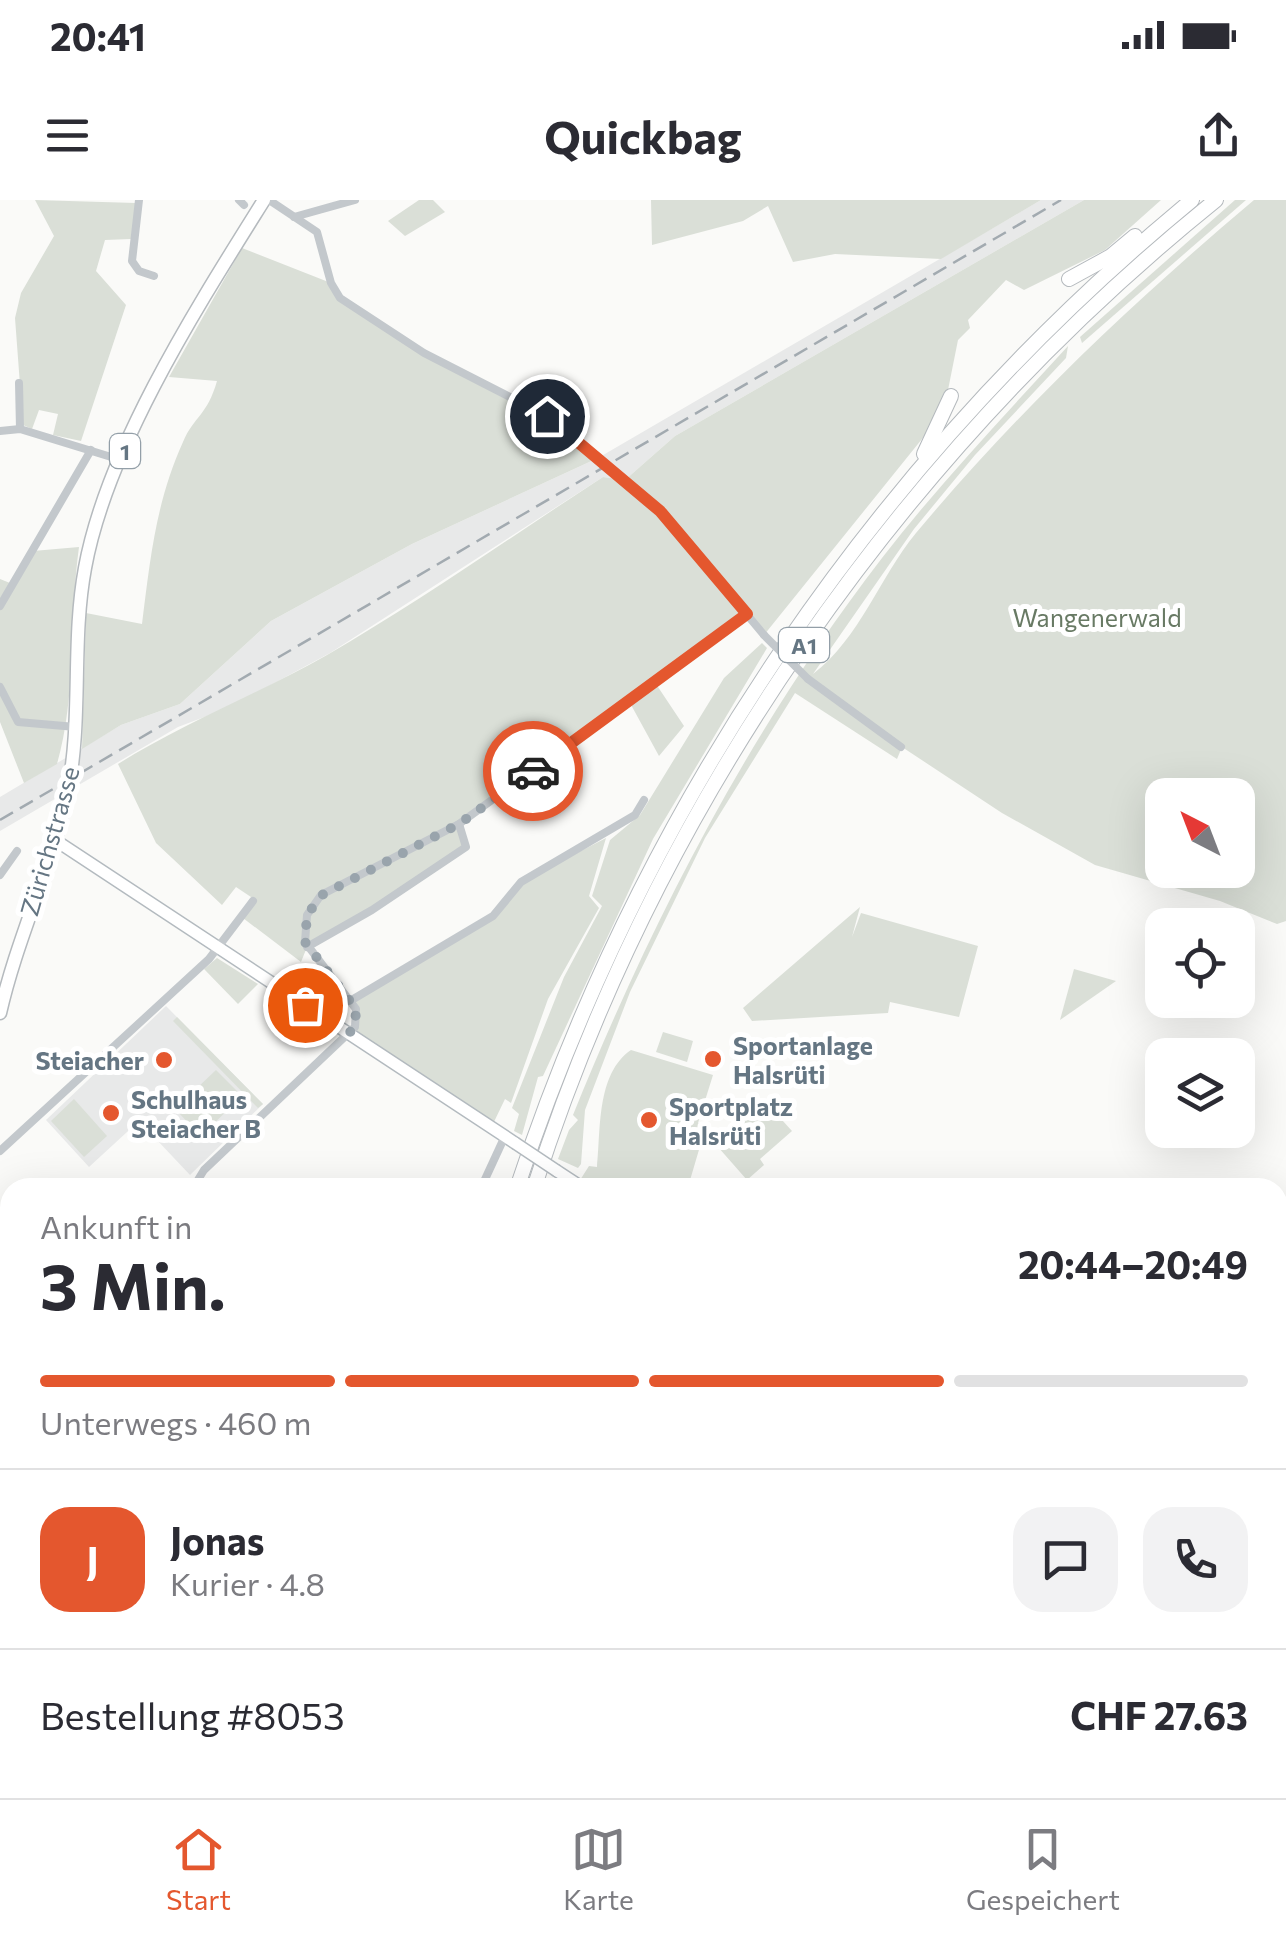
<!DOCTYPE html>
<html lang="de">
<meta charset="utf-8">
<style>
body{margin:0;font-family:Commissioner,sans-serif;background:#f2f2f3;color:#2b2b33;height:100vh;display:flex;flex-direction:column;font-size:38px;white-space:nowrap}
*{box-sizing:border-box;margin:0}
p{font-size:32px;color:#7c7c81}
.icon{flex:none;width:55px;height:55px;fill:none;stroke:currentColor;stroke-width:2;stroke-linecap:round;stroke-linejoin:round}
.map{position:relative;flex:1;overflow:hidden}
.sheet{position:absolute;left:0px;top:978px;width:1288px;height:622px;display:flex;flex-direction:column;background:#fff;border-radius:30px 30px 0 0;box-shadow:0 10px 40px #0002}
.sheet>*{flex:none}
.needle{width:65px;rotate:318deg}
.tools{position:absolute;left:1145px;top:578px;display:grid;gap:20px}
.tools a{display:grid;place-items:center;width:110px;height:110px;border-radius:20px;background:#fff;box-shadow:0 10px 40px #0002;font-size:50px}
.pin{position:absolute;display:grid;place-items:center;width:85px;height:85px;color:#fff;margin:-42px;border:5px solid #fff;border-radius:50%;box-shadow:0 2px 10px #0007}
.courier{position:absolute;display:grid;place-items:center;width:100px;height:100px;margin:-50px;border:8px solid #e4572e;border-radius:50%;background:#fff;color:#222;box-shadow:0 2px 12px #0007}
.overview em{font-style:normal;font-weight:700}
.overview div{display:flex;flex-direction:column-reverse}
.overview{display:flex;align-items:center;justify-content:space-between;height:170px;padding:0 40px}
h1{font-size:65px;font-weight:700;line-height:75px}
.bar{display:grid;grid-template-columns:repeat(4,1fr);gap:15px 10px;align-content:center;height:120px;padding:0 40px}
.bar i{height:12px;border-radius:8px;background:#e1e1e2}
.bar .selected{background:#e4572e}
.bar p{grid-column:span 4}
.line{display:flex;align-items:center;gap:25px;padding:0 40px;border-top:2px solid #e1e1e2}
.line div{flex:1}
.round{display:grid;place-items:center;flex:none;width:105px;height:105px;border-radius:30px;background:#f2f2f3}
.status{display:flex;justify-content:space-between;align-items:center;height:70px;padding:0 50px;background:#fff;direction:ltr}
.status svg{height:28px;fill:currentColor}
header{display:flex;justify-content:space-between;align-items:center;height:130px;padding:0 40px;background:#fff;font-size:45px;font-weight:700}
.tabs{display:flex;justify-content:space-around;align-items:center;height:140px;border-top:2px solid #e1e1e2;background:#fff;font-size:28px;color:#7c7c81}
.tabs a{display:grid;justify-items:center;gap:5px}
.tabs .selected{color:#e4572e}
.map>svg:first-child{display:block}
.built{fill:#e8e9e9}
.green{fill:#dadfd7;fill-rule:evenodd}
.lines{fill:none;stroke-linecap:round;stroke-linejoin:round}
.secondary-casing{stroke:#b3babf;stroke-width:14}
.primary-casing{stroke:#b5babe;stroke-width:15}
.highway-casing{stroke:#b4b9bd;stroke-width:16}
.street{stroke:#c3c8cc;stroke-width:8}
.secondary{stroke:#fff;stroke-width:11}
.primary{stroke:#fff;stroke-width:12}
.highway{stroke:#fff;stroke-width:14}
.rail{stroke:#a2aab0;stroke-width:2.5;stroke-dasharray:15 8;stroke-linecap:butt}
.secondary-bridge-casing{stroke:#b3babf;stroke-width:14;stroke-linecap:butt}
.street-bridge{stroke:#c3c8cc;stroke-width:8}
.secondary-bridge{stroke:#fff;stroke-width:11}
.done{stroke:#99a4ac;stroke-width:10;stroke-dasharray:0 18}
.route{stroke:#e4572e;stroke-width:12}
.poi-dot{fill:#e4572e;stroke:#fff;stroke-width:4}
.labels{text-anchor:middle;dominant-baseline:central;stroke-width:10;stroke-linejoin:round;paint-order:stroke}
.shield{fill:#fff;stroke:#939fa8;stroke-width:2.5}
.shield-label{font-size:22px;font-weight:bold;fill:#657683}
.park-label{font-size:25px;fill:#687a64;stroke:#fff}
.street-label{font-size:25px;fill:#657683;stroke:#fff}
.poi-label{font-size:25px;font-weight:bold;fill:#657683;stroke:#fff;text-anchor:start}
</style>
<div class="status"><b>20:41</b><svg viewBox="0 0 49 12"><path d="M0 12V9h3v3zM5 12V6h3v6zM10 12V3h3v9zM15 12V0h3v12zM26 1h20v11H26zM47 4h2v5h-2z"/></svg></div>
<header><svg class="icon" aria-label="menu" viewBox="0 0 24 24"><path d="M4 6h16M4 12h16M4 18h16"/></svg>Quickbag<svg class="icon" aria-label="share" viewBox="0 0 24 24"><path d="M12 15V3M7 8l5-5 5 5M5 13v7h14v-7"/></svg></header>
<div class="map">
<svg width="1286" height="1598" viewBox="0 0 1286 1598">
<rect width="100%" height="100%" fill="#fafaf8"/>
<g class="built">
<path d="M1041,0H1084L675,236L625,280L603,277L330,453L228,508L178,527L0,631V597L121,525L180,504L271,421L412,344L598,258Z"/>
<path d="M166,806L263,904L190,975L139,921L89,967L46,920Z"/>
<path d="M10,1448V1587L0,1588V1449Z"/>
<path d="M227,1590H382V1598H226Z"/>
</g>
<g class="green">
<path d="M35,0L136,3L131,39L105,40L96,71L126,105L81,241L53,235L58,214L39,210L32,229L23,225L15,118L21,93L54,36Z"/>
<path d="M419,0H433L445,12L405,36L388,21Z"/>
<path d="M651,0H1041L941,59L835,54L793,62L768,6L743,21L652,45Z"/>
<path d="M1084,0H1161L1105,50L1024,90L1006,80L968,120L970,128L958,140L946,200L926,234L764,435L748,415L656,484L684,526L659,556L630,503L459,624L466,647L307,747L301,762L239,715L251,697L236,687L222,705L156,643L118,564C185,522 258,494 327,455C422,400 512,336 603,277L625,280L675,236Z"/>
<path d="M1235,0H1246L1082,143L1080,137Z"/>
<path d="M1254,0H1286V721L1277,724L1220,701L1095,665L1002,613L902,547L897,559L795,493L705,638L630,792L585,910L581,964L578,968L558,959L569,930L578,920L573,915C653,717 751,528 882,358C940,283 1005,215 1068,146L1066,158L975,255L914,329L813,474C860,438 879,378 916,333C1018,211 1133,102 1254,0ZM1162,595H1238V670H1162Z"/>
<path d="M242,48L331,83L340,98L424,153L547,216L598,258L412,344L271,421L180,504L121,525L82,549L86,413L142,424C150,360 156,301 183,242C194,216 207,216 217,181L169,177Z"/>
<path d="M79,347C69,418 77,495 57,564L24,583L0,522V379L15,385L33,351Z"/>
<path d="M762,443L767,448L653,639L543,876L538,877L522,935L514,931L519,914L512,908L564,777L602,706L592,696L610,640L640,615L724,478Z"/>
<path d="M606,638L589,696L599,708L548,799L511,903L505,899L492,926L356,835L358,818L350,801L493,716L521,682Z"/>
<path d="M860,707L852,737L861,713L978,746L959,817L890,802L888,813L752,821L743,808Z"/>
<path d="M217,758L258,784L238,804L204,769Z"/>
<path d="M1074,769L1116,781L1060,820Z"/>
<path d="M177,817L263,904L258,908L173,821Z"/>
<path d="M663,832L693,841L687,862L656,852Z"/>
<path d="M631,850L713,875L698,923L706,926L688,987L575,988L589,966L597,967C601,931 596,874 631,850Z"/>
<path d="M216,870L242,896L201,936L175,909Z"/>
<path d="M74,899L107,936L84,957L51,921Z"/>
<path d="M763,899L792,931L760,959L764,965L747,980L718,947L734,933L730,927Z"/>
<path d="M1286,1454V1583L1278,1581V1456Z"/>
<path d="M898,1590H1230L1228,1594L1240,1598H897Z"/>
</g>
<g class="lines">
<g class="secondary-casing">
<g id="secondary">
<path d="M55,640L515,943"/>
<path d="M557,971L583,988"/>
<path d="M1278,1083L1286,1081"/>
<path d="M469,1590L500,1598"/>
<path d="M25,1598L82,1590"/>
</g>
</g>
<g class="primary-casing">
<path id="primary" d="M0,813C17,738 51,669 67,595C83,520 71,443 85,368C107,247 199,104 264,0"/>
</g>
<g class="highway-casing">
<g id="highway">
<path d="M1069,79L1111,56L1135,36"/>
<path d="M924,254L951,196"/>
<path d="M517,988C644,602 879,258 1192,0"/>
<path d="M534,988C657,603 902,253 1216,0"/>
<path d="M395,1598L396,1590"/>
<path d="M411,1598L412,1590"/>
<path d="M427,1598L428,1590"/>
</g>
</g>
<g class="street">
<path d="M139,0L132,61L139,71L154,76"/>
<path d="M239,0L244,5"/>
<path d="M269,0L317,32L331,83L340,98L424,153L547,216L660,311L764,435"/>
<path d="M294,17L355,0"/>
<path d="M19,183L20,229"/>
<path d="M0,231L20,229L121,260"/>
<path d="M0,406L91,250"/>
<path d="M808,479L901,547"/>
<path d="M0,487L18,522L76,527"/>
<path d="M0,675L17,651"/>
<path d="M307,747L372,710L466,647L459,624"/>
<path d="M350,801L493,716L521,682L635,615L644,600"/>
<path d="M0,951L209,759L253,701"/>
<path d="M193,988L204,970L355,827L356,809L305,742L307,715L321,695L459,624L747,414"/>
<path d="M481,988L505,936"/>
<path d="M0,1078L10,1070"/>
<path d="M0,1085L10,1106"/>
<path d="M0,1201L10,1192"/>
<path d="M0,1314L10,1330"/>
<path d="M1278,1409L1286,1410"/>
<path d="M92,1590L93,1598"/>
<path d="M219,1598L220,1590"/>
<path d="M596,1598L598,1590"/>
</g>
<use href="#secondary" class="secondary"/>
<use href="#primary" class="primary"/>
<use href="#highway" class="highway"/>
<path class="rail" d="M0,620L1061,0"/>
<g class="secondary-bridge-casing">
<path id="secondary-bridge" d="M515,943L557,971"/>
</g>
<path class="street-bridge" d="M764,435L808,479"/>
<use href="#secondary-bridge" class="secondary-bridge"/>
</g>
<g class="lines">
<path class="done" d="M305,805L349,833L355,827L356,809L305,742L307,715L322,695L459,624L533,571"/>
<path class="route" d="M533,571L747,414L660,311L547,216"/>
</g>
<g class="poi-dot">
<circle cx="713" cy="859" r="10"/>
<circle cx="164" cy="860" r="10"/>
<circle cx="111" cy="913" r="10"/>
<circle cx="649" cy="920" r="10"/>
</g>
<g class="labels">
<g class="shield">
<rect x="110" y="234" width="30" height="34" rx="8"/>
<rect x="779" y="428" width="50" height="34" rx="8"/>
</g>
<g class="shield-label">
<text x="125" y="251">1</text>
<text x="804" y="445">A1</text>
</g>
<g class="park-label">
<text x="1097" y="417">Wangenerwald</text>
</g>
<g class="street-label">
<text transform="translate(49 641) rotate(-74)">Zürichstrasse</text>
</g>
<g class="poi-label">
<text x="733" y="845">Sportanlage<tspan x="733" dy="29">Halsrüti</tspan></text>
<text x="144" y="860" text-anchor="end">Steiacher</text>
<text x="131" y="899">Schulhaus<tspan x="131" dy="29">Steiacher B</tspan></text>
<text x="669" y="906">Sportplatz<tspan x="669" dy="29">Halsrüti</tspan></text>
</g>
</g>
</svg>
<div class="tools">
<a><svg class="needle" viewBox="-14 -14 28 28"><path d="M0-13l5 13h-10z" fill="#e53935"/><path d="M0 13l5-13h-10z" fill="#7c7c81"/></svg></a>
<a><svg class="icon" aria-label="locate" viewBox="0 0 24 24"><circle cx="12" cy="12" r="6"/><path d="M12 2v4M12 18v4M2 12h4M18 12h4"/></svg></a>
<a><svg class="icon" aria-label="layers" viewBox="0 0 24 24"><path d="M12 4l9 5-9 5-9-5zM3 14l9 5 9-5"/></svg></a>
</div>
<div class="pin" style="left:305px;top:805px;background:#ea580c"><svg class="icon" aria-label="bag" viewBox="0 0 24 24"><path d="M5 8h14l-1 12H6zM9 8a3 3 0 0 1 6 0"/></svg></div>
<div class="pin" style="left:547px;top:216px;background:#1f2937"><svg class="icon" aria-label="home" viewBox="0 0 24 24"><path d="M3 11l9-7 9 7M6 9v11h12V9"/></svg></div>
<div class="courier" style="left:533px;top:571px"><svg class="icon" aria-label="car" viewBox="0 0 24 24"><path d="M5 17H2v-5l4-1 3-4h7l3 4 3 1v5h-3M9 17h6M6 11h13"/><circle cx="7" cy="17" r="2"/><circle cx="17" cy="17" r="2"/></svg></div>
<section class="sheet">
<div class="overview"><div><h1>3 Min.</h1><p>Ankunft in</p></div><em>20:44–20:49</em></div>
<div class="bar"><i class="selected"></i><i class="selected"></i><i class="selected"></i><i></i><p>Unterwegs · 460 m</p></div>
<div class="line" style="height:180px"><b class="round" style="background:#e4572e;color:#fff">J</b><div><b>Jonas</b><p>Kurier · 4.8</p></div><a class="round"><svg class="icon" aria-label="chat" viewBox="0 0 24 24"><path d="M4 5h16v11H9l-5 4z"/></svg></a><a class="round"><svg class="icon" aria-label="phone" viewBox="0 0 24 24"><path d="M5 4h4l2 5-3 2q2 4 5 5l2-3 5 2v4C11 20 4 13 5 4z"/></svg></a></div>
<div class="line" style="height:130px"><div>Bestellung #8053</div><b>CHF 27.63</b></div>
</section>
</div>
<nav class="tabs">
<a class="selected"><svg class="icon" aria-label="home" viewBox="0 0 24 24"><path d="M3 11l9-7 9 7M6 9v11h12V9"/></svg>Start</a>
<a><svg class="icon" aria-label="map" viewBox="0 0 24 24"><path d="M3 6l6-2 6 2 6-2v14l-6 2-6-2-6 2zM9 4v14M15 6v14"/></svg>Karte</a>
<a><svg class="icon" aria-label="saved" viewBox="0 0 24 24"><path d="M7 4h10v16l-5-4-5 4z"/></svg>Gespeichert</a>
</nav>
